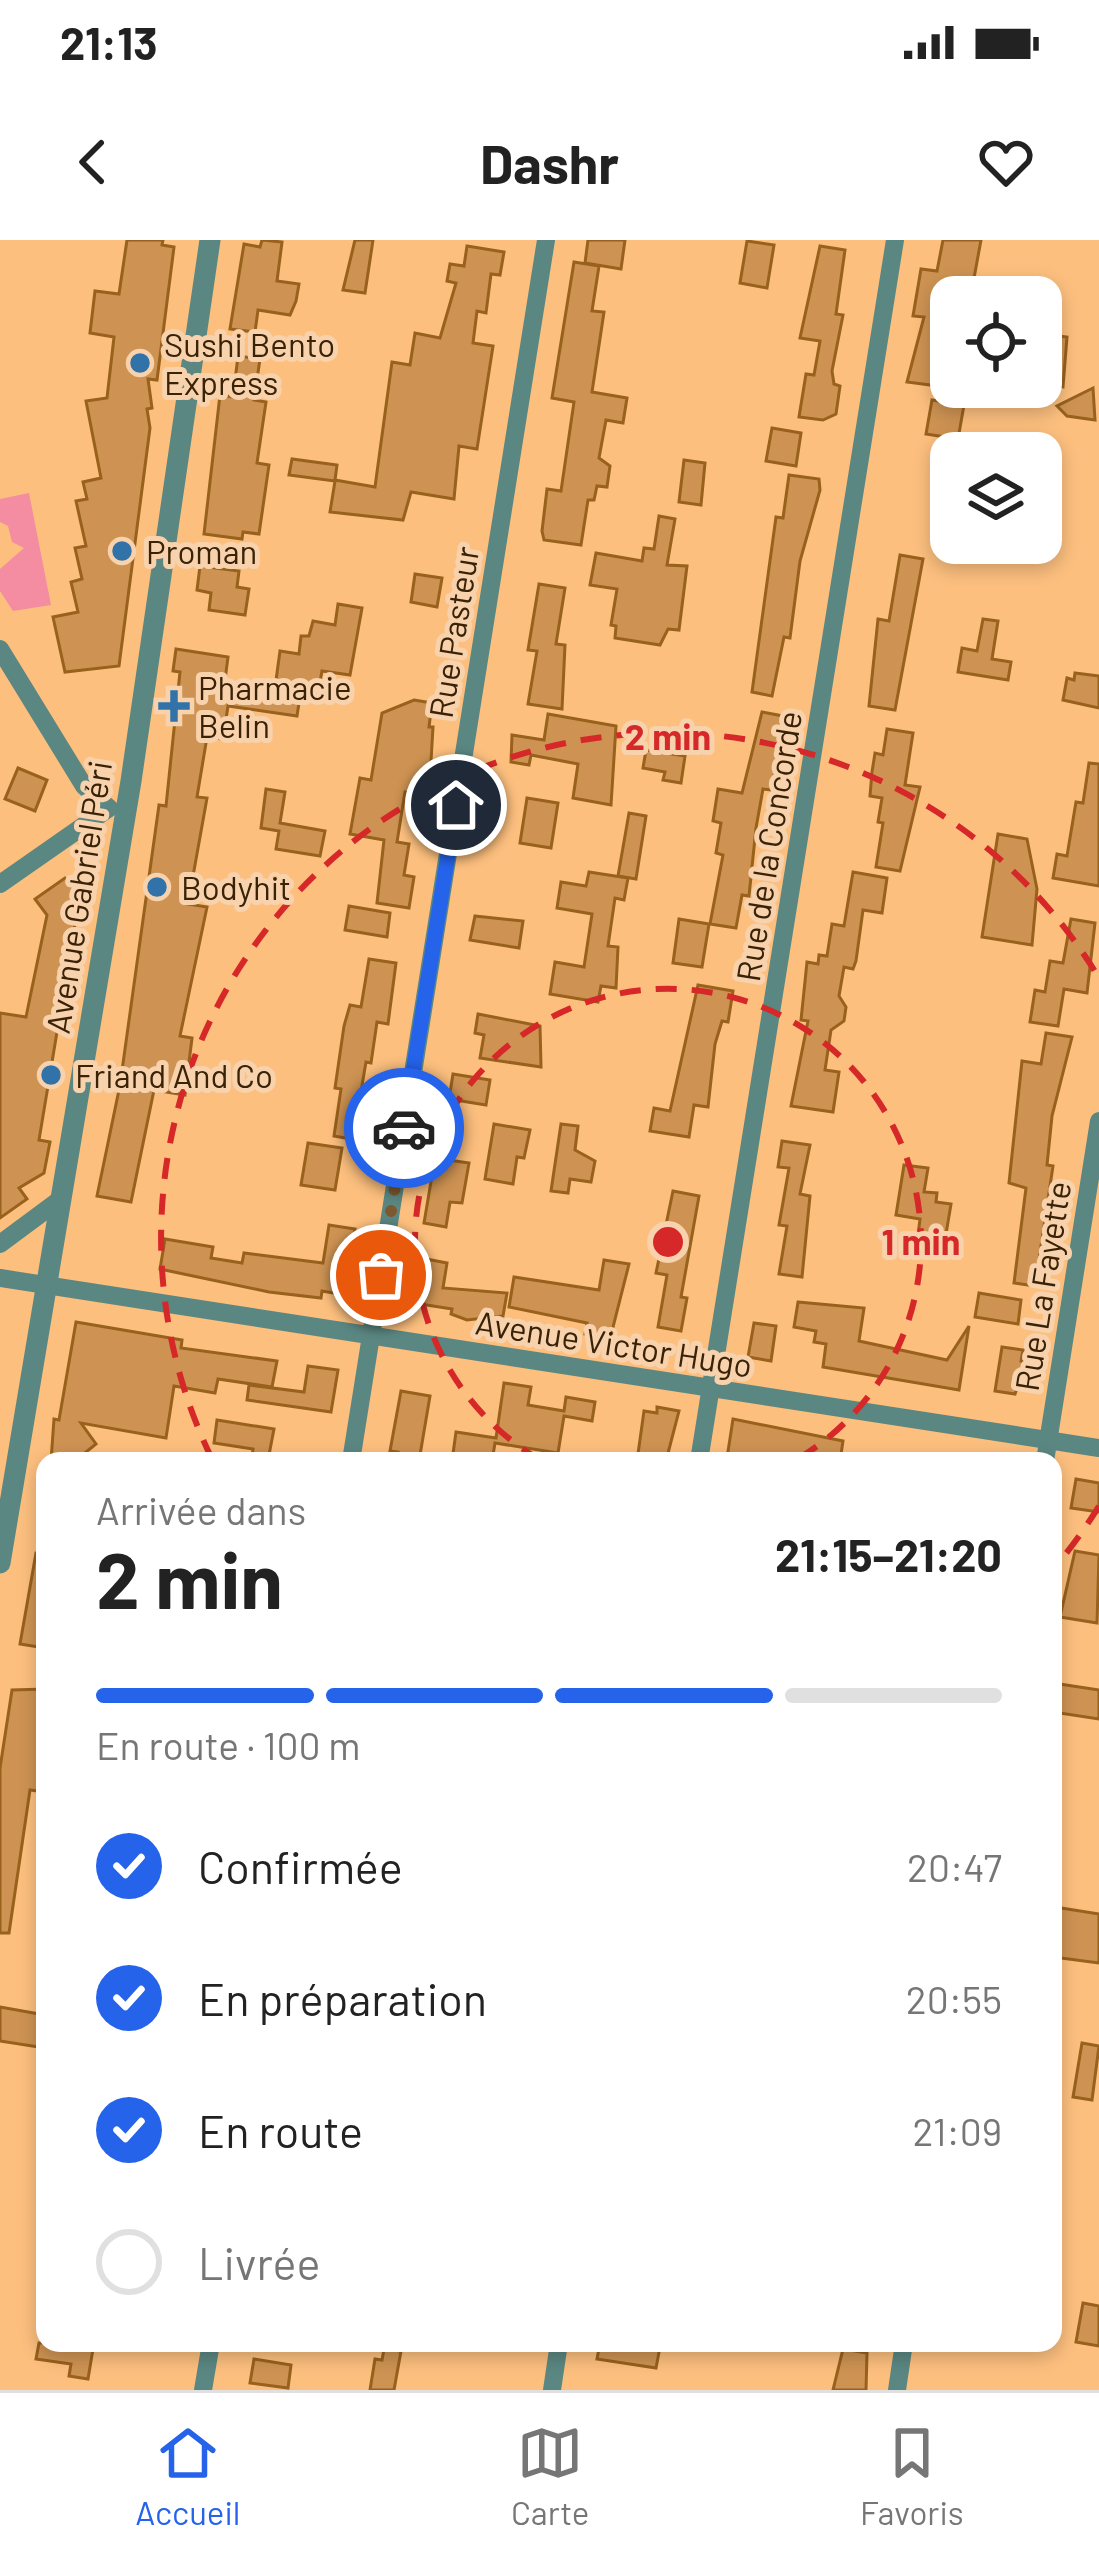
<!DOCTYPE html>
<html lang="fr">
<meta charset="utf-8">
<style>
body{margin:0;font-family:Barlow,sans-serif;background:#f6f6f6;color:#222;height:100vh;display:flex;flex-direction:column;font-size:45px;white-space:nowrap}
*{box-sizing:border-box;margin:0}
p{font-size:39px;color:#767676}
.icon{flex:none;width:66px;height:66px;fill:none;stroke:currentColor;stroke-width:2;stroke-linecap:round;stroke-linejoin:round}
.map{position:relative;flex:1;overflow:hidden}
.sheet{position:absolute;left:36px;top:1212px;width:1026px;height:900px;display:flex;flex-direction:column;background:#fff;border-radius:24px;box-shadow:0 6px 18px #0003}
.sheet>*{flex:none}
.buttons{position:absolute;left:930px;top:36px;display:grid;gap:24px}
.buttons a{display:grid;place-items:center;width:132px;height:132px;border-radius:24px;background:#fff;box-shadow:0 6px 18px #0003;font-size:60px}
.pin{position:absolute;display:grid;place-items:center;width:102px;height:102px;color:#fff;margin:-51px;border:6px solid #fff;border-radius:50%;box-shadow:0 3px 12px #0007}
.courier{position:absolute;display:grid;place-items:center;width:120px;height:120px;margin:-60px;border:9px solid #2563eb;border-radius:50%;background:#fff;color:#222;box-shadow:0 3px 15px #0007}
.overview em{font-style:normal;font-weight:700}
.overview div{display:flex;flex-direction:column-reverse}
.overview{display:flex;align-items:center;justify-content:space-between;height:204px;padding:0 60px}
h1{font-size:78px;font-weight:700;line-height:90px}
.bar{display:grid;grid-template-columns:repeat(4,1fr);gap:18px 12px;align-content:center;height:144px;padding:0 60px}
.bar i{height:15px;border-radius:9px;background:#e0e0e0}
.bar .current{background:#2563eb}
.bar p{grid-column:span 4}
ol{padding:0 60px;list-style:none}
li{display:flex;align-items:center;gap:36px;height:132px}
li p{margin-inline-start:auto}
li .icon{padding:12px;border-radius:50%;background:#2563eb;color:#fff;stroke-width:4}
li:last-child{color:#767676}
li i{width:66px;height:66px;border:6px solid #e0e0e0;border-radius:50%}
.status{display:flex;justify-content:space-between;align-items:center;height:84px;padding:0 60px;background:#fff;direction:ltr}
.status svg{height:33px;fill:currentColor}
header{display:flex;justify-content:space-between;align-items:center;height:156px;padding:0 60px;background:#fff;font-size:54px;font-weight:700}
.tab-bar{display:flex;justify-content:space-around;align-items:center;height:168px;border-top:3px solid #e0e0e0;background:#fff;font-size:33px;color:#767676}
.tab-bar a{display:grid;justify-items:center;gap:6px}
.tab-bar .current{color:#2563eb}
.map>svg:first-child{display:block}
.green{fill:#f48ca2}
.building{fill:#ce9353;stroke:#98611c;stroke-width:3}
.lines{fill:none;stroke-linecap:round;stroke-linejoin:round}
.minor{stroke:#5b8782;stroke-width:18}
.tertiary{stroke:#5b8782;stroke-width:21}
.done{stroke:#7d5930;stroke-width:12;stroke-dasharray:0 21.6}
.route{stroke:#2563eb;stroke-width:15}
.ring{fill:none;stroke:#d62828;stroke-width:6;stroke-dasharray:21 15}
.poi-dot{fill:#3172a8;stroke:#f7d2ad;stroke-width:4.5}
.labels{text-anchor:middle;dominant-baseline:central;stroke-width:10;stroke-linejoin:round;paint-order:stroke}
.poi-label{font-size:33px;fill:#392206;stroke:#f7d2ad;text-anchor:start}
.street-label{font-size:33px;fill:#392206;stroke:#f7d2ad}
.centre{fill:#d62828;stroke:#f7d2ad;stroke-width:6}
.ring-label{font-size:36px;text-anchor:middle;font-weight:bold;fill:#d62828;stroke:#f7d2ad;stroke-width:10;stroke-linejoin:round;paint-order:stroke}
</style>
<div class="status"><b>21:13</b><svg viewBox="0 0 49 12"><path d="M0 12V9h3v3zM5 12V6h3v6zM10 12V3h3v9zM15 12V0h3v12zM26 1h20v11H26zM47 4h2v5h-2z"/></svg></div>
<header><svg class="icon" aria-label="back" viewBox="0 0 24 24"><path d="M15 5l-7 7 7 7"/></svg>Dashr<svg class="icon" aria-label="heart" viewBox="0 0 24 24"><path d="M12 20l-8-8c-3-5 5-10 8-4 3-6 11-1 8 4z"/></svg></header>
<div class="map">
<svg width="1099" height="2150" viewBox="0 0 1099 2150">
<rect width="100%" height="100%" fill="#fcbf7e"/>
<path class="green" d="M29,253L51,365L13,371L0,351V329L24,308L12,302L8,286L0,282V259Z"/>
<g class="building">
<path d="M127,0H163L162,5L174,7L157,140L148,139L152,168L147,169L150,188L119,426L65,432L53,377L78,372L71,342L82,339L75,308L86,306L76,261L87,259L83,242L101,238L86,161L107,158L114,97L90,93L95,51L119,54Z"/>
<path d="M262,0L282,2L277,41L299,44L296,61L290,75L258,70L255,92L230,89L244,4L260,7Z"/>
<path d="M355,0H373L365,53L343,50Z"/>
<path d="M588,0H625L621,29L585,23Z"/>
<path d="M943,0H981L972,49L953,46L946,64L939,128L949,130L946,147L907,142L924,77L913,76L921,29L937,31Z"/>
<path d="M747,1L774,5L767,48L740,43Z"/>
<path d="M467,6L504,12L500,35L491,34L486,73L477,71L473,103L493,106L477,209L459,206L454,259L411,252L403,280L330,272L335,241L289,235L292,219L337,225L335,240L375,247L392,122L410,125L415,93L440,98L456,43L447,41L450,24L464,26Z"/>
<path d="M820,6L845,10L836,74L843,75L832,131L834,144L840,146L836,174L823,180L799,177L806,134L814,135L820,101L800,98Z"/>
<path d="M574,22L599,26L592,71L604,72L592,152L627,158L623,183L606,180L599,218L610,226L607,247L597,246L594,260H588L581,305L544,300L542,291L547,249L561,251L574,162L552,158Z"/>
<path d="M1043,94L1067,97L1063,147L1041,142Z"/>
<path d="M238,116L260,119L254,160L266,162L257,223L269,225L259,294L243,292L242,299L204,294L220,155L233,157Z"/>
<path d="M1093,148L1095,180L1067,176L1057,166Z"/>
<path d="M932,160L964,165L958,199L926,194Z"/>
<path d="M772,188L801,193L796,226L766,221Z"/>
<path d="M684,220L705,223L701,265L679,262Z"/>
<path d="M789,235L819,239L820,250L800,321L790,398L784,397L772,456L752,452L776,277L783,278Z"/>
<path d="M659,276L675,279L667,325L687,326L679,390L668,389L660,405L615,398L616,386L611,385L617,349L590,345L596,313L642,321L644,308L654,309Z"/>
<path d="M900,315L923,319L895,470L869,466L878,379L889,381Z"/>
<path d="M200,326L239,331L237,347L249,349L245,375L209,370L211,353L197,350Z"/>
<path d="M415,334L442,338L437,367L411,362Z"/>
<path d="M539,344L565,348L556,404L565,405L562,469L528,464L537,411L528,410Z"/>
<path d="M338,364L362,368L350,435L322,431L318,453L301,450L297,476L228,466L223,499L207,497L197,557L207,558L188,664L207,667L180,796L192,798L185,855L154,850L131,962L97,956L120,845L159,565L166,566L180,432L173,431L176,409L228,417L224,448L274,455L280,411L299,414L301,396H309L313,381L335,385Z"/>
<path d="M983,379L998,381L992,419L1011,422L1008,440L958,432L962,408L977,411Z"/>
<path d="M1075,433L1099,436V468L1063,460L1067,438L1074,440Z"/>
<path d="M414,460L432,463L429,487H433L429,555L405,552L397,602L409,604L404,635L414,637L409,668L377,663L384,600L350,594L360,538L371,540L382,473Z"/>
<path d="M762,472L783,476L772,550L763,549L756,588L749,656L742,655L736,688L710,684L723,615L716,613L721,583L713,581L718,549L742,553Z"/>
<path d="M548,474L616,486L611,565L573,558L578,524L531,515L529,525L511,522L512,495L544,500Z"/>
<path d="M887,489L913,493L905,545L920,547L900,631L876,627L883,583L878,582L882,558L870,556L872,532L875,513L883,515Z"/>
<path d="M646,510L685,516L681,543L663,540L665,532L643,528Z"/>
<path d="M1089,523L1099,524V646L1053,638L1057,614L1067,616L1076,562L1083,563Z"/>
<path d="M18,528L47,540L35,571L5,559Z"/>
<path d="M266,549L285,552L280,583L325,591L320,616L276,609L279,591L261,588Z"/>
<path d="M527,558L558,563L551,608L520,603Z"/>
<path d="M629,573L646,576L636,639L618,636Z"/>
<path d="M998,594L1027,599L1037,649L1032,705L982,697Z"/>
<path d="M589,632L628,638L624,660L615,658L608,706L618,707L616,748L601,746L598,762L550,754L555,722L584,727L592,674L557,668L561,642L586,646Z"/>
<path d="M853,632L887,638L882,673L863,670L856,721L853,729L844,727L839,756L846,767L844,781L831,790L825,830L839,832L833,872L791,866L808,781L801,780L807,722L818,724L819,715L827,716L832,684L844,686Z"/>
<path d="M65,638L81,648L39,900L50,902L44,933L19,948L27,959L0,978V773L26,777L47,675L35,659Z"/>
<path d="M349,666L390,673L387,697L345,690Z"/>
<path d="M475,676L523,681L519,708L470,700Z"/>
<path d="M679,679L709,684L702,727L673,723Z"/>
<path d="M1071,679L1095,683L1087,753L1064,749L1058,786L1030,782L1035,750L1045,752L1050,721L1063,723Z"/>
<path d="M369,719L396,723L388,784L377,782L371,823L366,822L359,863L367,869L362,901L334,896L341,849L335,848L344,786L350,765L361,767Z"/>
<path d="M698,745L733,751L728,782L722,781L715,804L708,867L694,865L689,897L650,891L654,868L670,871Z"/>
<path d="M478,774L540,786L541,827L480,818L484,795L475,793Z"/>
<path d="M1046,793L1072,797L1052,876L1047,925L1053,926L1035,1046L1014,1043L1026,948L1009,943L1022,821L1041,824Z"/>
<path d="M453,834L490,840L486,865L449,859Z"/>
<path d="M494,884L530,890L524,918L517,917L513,944L485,939Z"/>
<path d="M561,884L578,886L575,910L595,921L591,942L570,939L568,953L551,951Z"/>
<path d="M782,901L810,905L800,954L810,956L802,1037L779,1034L787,986L779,985L789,928L778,927Z"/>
<path d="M308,903L342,908L335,950L301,945Z"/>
<path d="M435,918L469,923L462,963L450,962L446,987L424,983Z"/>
<path d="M904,925L928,928L924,952L937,953L936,962L951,964L945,1000L918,995L920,979L896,975Z"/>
<path d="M673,951L699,956L681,1057L687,1058L681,1091L658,1087L667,1035L656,1033Z"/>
<path d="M329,985L355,989L345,1055L322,1051L321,1058L269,1052L160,1029L165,999L213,1007L211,1018L242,1023L244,1013L323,1023Z"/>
<path d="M421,1018L447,1023L443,1048L507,1053L503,1076L467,1080L451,1074L452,1069L414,1063Z"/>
<path d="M604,1020L629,1024L610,1099L585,1094L587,1083L509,1067L514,1037L599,1050Z"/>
<path d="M979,1053L1021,1060L1018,1084L975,1077Z"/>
<path d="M798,1062L864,1068L859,1101L947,1120L969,1086L959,1150L823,1127L826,1104L814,1102L816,1091L794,1087Z"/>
<path d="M76,1082L182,1100L181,1108L277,1121L272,1147L218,1139L215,1153L174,1146L166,1198L81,1183L96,1204L75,1221H51L54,1179L59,1180Z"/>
<path d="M754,1083L776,1086L771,1121L748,1117Z"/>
<path d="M1002,1107L1023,1110L1021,1121L1026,1122L1015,1154L995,1151Z"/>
<path d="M308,1126L338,1130L331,1172L247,1160L249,1145L304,1152Z"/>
<path d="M504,1143L531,1147L528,1165L564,1171L566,1157L595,1162L592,1181L564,1176L558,1213L495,1203L492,1221H452L456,1192L496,1198Z"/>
<path d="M401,1151L430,1156L419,1221H397L398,1212L390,1211Z"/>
<path d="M657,1167L679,1171L666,1221H637L644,1171L657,1173Z"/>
<path d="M733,1179L843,1201L840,1221L727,1218Z"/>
<path d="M217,1180L274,1189L268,1220L252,1217L253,1209L214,1203Z"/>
<path d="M1076,1239L1099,1243V1272L1071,1268Z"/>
<path d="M1075,1311L1099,1315L1097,1383L1060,1377Z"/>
<path d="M36,1313H45V1408L20,1404Z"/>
<path d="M1053,1443L1099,1450V1479L1053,1472Z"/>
<path d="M45,1449V1552L30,1550L9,1693H0V1528L12,1450Z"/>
<path d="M1055,1667L1099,1674V1723L1053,1717Z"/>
<path d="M0,1767L45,1775V1808L0,1801Z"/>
<path d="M1082,1803L1099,1806L1092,1860L1073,1857Z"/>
<path d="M1083,2063L1099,2066V2106L1076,2102Z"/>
<path d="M39,2103H94L88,2139L69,2136L71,2124L36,2119Z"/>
<path d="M600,2103L660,2107L656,2128L597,2119Z"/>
<path d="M384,2109L401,2111L394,2150H370L375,2119L382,2120Z"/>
<path d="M843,2109L867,2113L866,2150H833Z"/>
<path d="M254,2119L291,2125L288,2148L250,2143Z"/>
</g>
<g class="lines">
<g class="minor">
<path d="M0,409L84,546L109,568"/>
<path d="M0,644L109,568"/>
<path d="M0,1004L62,958"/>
<path d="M0,1038L1099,1208"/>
<path d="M351,1221L546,0"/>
<path d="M699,1221L895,0"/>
<path d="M1045,1221L1099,881"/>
<path d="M203,2150L211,2103"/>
<path d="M552,2150L559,2103"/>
<path d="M897,2150L904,2103"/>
</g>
<path class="tertiary" d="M0,1323L131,541L210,0"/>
</g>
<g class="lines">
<path class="done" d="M381,1035L404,888"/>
<path class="route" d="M404,888L456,565"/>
</g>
<g class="ring">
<path d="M540 1220A253 253 0 1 1 796 1220"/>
<path d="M1099 1266A505 505 0 0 1 1055 1327M212 1219A505 505 0 0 1 1099 738"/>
</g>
<g class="poi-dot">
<circle cx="140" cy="123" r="12"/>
<circle cx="122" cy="311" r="12"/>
<path d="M168 448h12v12h12v12h-12v12h-12v-12h-12v-12h12z"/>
<circle cx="157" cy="647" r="12"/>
<circle cx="51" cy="835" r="12"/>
</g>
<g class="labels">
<g class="poi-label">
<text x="164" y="104">Sushi Bento<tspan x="164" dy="38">Express</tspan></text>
<text x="146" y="311">Proman</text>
<text x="198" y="447">Pharmacie<tspan x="198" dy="38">Belin</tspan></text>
<text x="181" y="647">Bodyhit</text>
<text x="75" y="835">Friand And Co</text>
</g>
<g class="street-label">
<text transform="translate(453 392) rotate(-81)">Rue Pasteur</text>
<text transform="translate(768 606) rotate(-81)">Rue de la Concorde</text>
<text transform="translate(78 657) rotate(-81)">Avenue Gabriel Péri</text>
<text transform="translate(1042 1046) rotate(-81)">Rue La Fayette</text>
<text transform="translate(614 1103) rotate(9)">Avenue Victor Hugo</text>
</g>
</g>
<circle cx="668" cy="1002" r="18" class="centre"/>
<g class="ring-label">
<text x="668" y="510">2 min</text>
<text x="921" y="1015">1 min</text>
</g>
</svg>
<div class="buttons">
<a><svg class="icon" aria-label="locate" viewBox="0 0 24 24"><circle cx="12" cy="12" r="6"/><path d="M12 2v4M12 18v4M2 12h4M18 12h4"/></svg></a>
<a><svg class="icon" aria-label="layers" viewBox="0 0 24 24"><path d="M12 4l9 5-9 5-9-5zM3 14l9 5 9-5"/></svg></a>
</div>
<div class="pin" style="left:381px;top:1035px;background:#ea580c"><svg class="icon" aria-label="bag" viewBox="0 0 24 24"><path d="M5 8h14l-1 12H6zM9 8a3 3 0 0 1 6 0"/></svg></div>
<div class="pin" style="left:456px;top:565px;background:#1f2937"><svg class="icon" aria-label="home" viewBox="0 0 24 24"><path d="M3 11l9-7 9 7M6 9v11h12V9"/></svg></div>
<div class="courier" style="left:404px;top:888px"><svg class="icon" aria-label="car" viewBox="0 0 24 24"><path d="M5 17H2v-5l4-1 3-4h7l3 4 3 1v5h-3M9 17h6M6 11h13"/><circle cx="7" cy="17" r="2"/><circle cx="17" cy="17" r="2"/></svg></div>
<section class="sheet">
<div class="overview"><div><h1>2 min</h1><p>Arrivée dans</p></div><em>21:15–21:20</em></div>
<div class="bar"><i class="current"></i><i class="current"></i><i class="current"></i><i></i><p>En route · 100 m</p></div>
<ol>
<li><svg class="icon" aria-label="check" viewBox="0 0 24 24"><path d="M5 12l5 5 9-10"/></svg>Confirmée<p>20:47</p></li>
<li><svg class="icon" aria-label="check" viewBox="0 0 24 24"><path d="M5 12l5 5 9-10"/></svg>En préparation<p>20:55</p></li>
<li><svg class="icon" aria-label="check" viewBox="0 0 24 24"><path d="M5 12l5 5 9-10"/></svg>En route<p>21:09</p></li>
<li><i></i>Livrée</li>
</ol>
</section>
</div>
<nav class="tab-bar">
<a class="current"><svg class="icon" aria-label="home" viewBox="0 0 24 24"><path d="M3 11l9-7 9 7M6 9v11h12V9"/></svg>Accueil</a>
<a><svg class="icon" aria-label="map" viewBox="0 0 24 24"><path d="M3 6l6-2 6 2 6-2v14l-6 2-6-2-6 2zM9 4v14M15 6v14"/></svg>Carte</a>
<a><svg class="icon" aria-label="saved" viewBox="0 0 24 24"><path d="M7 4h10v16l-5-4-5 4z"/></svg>Favoris</a>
</nav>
